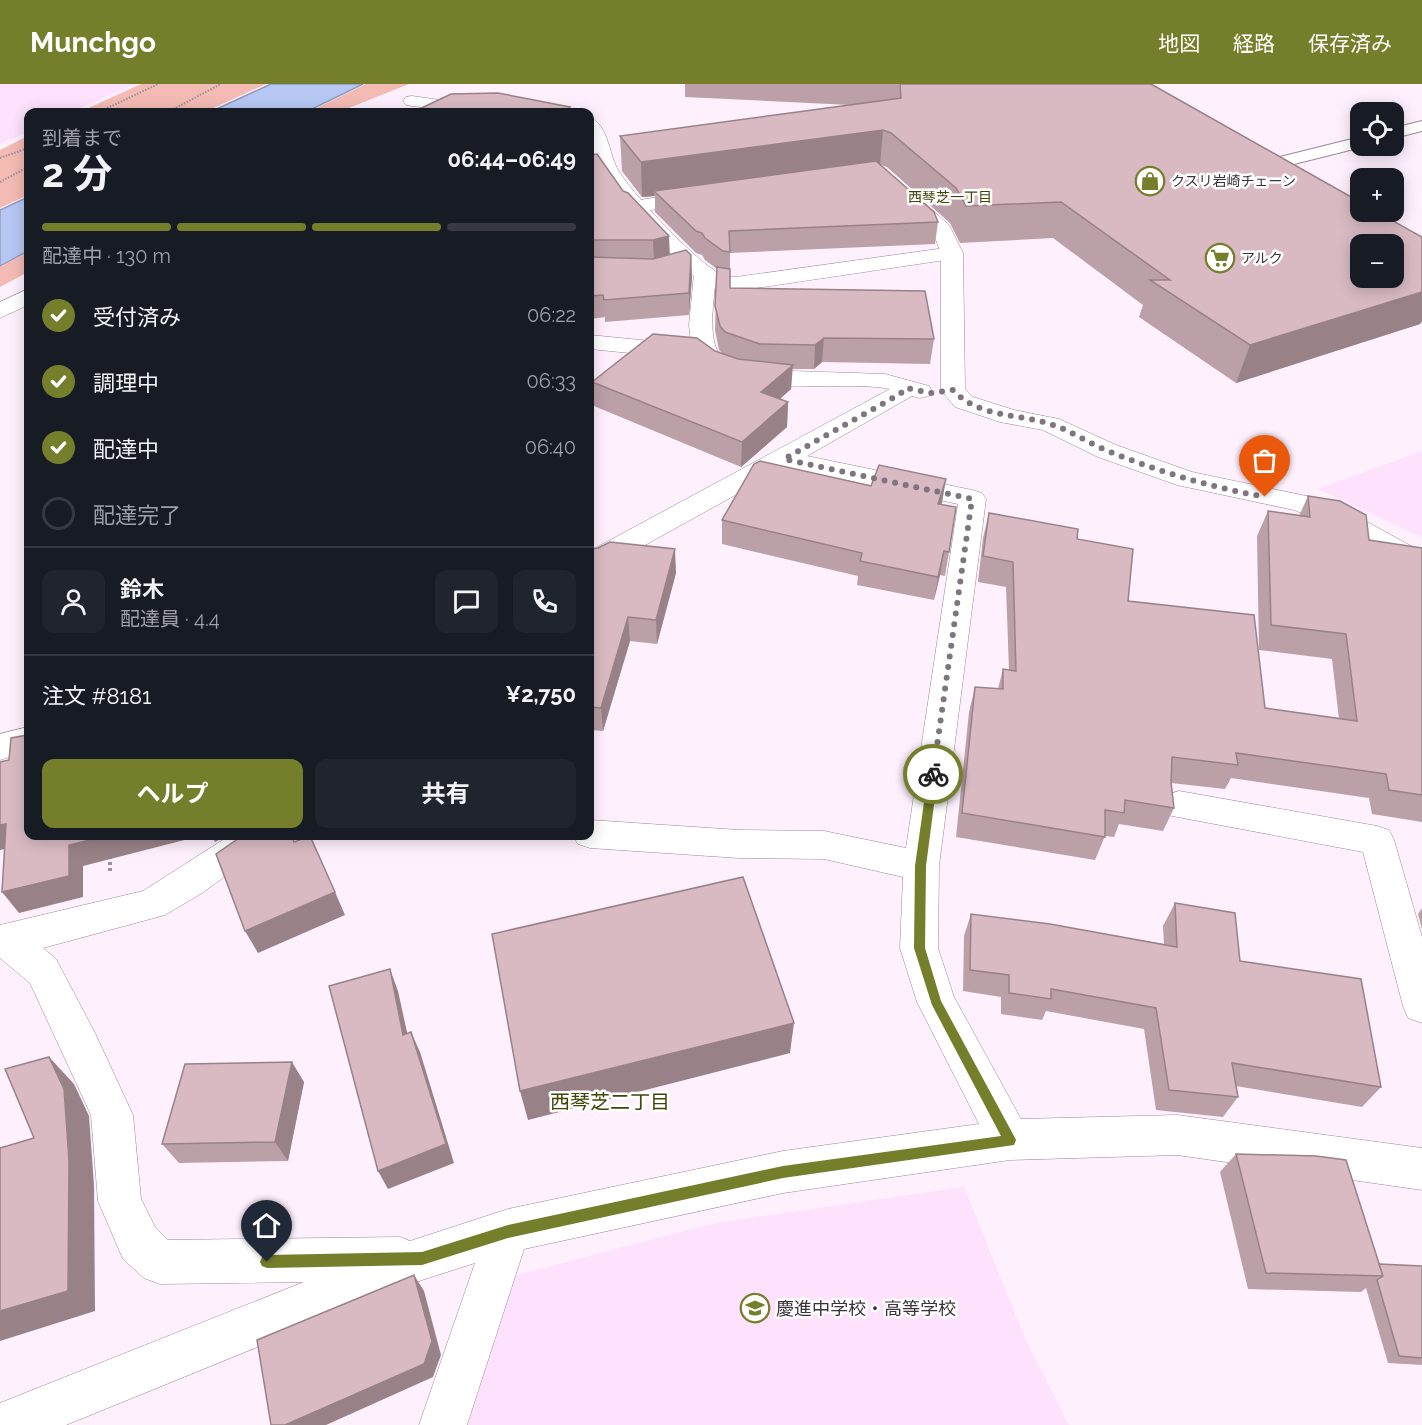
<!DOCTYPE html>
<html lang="ja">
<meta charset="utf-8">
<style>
body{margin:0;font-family:Raleway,"Noto Sans JP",sans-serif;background:#20242c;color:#f1f3f6;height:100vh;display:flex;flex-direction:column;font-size:22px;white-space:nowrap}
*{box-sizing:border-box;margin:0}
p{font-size:20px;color:#9ea1a6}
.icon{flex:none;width:33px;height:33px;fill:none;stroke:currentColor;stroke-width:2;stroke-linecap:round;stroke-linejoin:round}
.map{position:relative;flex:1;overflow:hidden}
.sheet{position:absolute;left:24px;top:24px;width:570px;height:732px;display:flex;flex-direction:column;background:#171b24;border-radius:12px;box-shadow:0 3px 15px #0003}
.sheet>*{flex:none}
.buttons{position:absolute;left:1350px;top:18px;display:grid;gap:12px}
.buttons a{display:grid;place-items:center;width:54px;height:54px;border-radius:12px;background:#171b24;box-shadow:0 3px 15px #0003;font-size:30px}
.pin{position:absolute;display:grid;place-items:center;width:51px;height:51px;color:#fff;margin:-62px -26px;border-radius:50% 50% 50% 0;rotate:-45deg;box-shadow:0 0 6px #0007}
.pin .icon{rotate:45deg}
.courier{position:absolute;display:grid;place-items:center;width:60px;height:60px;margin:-30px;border:4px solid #757f2b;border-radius:50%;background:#fff;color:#222;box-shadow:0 2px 8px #0007}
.headline em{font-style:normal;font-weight:700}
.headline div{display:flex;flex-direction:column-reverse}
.headline{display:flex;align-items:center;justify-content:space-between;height:102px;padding:0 18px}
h1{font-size:39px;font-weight:700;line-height:45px}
.bar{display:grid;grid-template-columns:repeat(4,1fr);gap:9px 6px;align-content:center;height:72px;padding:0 18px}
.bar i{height:8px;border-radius:4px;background:#363941}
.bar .current{background:#757f2b}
.bar p{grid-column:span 4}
.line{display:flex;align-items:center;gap:15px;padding:0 18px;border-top:2px solid #363941}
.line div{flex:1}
.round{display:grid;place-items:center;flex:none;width:63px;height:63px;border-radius:12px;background:#20242c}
ol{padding:0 18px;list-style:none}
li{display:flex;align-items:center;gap:18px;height:66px}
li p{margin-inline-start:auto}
li .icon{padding:6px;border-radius:50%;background:#757f2b;color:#fff;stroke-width:4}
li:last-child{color:#9ea1a6}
li i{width:33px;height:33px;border:3px solid #363941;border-radius:50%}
.primary-button{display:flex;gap:12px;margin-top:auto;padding:12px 18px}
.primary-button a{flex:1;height:69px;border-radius:12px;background:#757f2b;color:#fff;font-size:24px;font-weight:700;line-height:69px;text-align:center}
.primary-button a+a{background:#20242c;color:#f1f3f6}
header{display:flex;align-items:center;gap:36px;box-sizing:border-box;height:84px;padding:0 30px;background:#757f2b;color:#fff}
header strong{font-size:28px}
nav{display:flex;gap:33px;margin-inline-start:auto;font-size:21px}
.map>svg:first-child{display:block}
.built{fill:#fee1fd}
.green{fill:#f4bbb4}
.water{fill:#b7c7f4;stroke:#929abc;stroke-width:1.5}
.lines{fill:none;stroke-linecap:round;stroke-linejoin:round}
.service-casing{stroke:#9b879a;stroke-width:2}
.minor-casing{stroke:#9b879a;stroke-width:1}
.tertiary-casing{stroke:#9b879a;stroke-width:1}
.path-far1{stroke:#9b909b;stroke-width:2;stroke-dasharray:1.5 1.5;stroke-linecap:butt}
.path{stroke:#9b909b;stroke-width:4;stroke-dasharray:3 3;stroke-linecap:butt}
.service{fill:#fff;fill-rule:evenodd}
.minor{fill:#fff;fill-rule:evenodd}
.tertiary{fill:#fff;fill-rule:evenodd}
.wall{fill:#bba0a8}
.shaded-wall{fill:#988288}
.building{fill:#d9bac3;stroke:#988288;stroke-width:1.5;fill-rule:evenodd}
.route{fill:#757f2b}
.done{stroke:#7f747f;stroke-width:6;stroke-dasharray:0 10.8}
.labels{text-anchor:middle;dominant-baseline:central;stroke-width:5;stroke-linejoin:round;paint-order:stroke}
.far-poi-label{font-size:14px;fill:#3b323b;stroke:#fff;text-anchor:start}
.far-neighbourhood-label{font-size:14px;fill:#404609;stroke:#fff}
.near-poi-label{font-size:18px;fill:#3b323b;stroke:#fff;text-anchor:start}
.near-neighbourhood-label{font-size:20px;fill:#404609;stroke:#fff}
</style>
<header>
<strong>Munchgo</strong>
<nav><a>地図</a><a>経路</a><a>保存済み</a></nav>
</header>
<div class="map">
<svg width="1422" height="1341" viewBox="0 0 1422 1341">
<rect width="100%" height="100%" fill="#fef0fd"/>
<g class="built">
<path d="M0,0H135L71,28H28V48L0,60Z"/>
<path d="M1422,367V453L1318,405Z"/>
<path d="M964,1103L1025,1254L1069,1341H456L509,1193L715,1139Z"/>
</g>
<g class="green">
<path d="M141,0H266L205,28H80Z"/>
<path d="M366,0H409L339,28H309Z"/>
<path d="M28,52V111L0,124V66Z"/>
<path d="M28,168V188L0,203V183Z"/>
</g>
<g class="water">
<path d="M271,0H363L306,28H210Z"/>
<path d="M28,113V167L0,182V126Z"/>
</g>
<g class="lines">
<g class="service-casing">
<g id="service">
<path d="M1422,37V47L1394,54V44Z"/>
<path d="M1360,53V62H1366L1278,84L1270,79L1272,75Z"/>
</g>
</g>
<g class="minor-casing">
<g id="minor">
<path d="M905,106L912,108L949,141L963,169L965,305L973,313L1014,326L1059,335L1116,361L1192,388L1311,413L1349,428L1422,468V492L1412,489L1393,475L1329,440L1294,426L1177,401L1098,373L1043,346L1000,338L955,323L941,306V169L933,148L895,112L898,108Z"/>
<path d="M699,107L706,109L709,113L706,117L633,129L626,127L623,123L626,119L633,117Z"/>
<path d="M705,183L713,185L716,190C715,211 705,259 723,274C732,281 747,283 759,286L885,290L929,302L932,307L929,312L920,314L912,312L807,372L972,406L982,409L986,415L939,782L938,864L954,913L1021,1035L1177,1031L1422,1064V1106L1177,1071L1010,1076L783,1109L524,1165L467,1341H419L475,1179L422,1196L66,1341H0V1319L304,1198L160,1200L144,1194L123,1175L98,1117L91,1031L30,899L0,874V841L143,807L229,752H272L267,762L202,809L165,831L43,864L56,875L95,949L133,1031L141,1115L155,1143L168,1156L400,1153L410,1157L508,1125L783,1067L979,1040L917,918L900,864L903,793L824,775L739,774L590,764L578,760L573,752H590V736L739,746L824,747L906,764L958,420L786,383L600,486L590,488V467L890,305C837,294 724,321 692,267L688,272L680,274L590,265V251L680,260L688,262L692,267L689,241L694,190L697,185Z"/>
<path d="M28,643V667L0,676V650Z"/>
<path d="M1179,707L1377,742L1389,746L1394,756L1422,853V939L1408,934L1403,922L1363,768L1167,731L1162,721L1167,711Z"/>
</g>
</g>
<g class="tertiary-casing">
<g id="tertiary">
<path d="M412,12L489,23L495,24L498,28H454L406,21L403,17L406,13Z"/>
<path d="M590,34C607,39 609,68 617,84C628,106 700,182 722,191C726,193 732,193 736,193L952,163L960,164L963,169L960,174L952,175L736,207C727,206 717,206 709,202C679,187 597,99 590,67C588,57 589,43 590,34Z"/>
<path d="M28,205V221L0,234V218Z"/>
</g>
</g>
<g class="path-far1">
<path d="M99,28L158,0"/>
<path d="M168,28L221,0"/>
<path d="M0,74L28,64"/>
<path d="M0,98L28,83"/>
</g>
<path class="path" d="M110,772V788"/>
<use href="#service" class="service"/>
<use href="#minor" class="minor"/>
<use href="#tertiary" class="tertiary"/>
</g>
<g class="wall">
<path d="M685,0H1151L1422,153V237L1420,240L1236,299L1139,233L1143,221L1053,154L960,159L950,139L887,83L881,81L938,138L935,160L730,169V204L934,255L930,280L822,278L814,285H792L791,305L780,315L788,318L787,343L741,383L594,322L592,298L715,267L723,270L719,266L715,246L717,185L705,176L702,171L696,169L655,128V112L642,113L622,87L620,52L850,21L685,13Z"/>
<path d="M590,71L623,107L670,170L691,171L692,193L689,231L605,238V233L590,235Z"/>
<path d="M1308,412L1369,456L1422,464V738L1372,730L1369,714L1231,694L1225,705L1171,699L1174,724L1163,747L1119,740L1114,753L1105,752L1095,776L956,753L969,628L975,603L998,605L1003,585L1009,586L1006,503L978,498L983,454L989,429L1077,455L1128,517L1265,624L1339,635L1332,575L1259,566L1257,452L1268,427L1299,432Z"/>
<path d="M941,420L949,468L945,492L940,491L934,516L857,501L858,492L722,460V436Z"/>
<path d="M590,465L676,489L657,560L630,557L603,647L590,646Z"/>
<path d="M1175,819L1381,1003L1362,1023L1236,1002L1238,1013L1223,1033L1156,1026L1144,945L1046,927L1042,936L1001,930V913L963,907L964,852L971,830L1164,860L1163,842Z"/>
<path d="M1422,824V845L1418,830Z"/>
<path d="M304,998L288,1077L179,1079L162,1060Z"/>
<path d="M1236,1070L1379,1180L1422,1182V1281L1388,1279L1366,1204L1361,1208L1248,1205L1220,1088Z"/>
</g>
<g class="shaded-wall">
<path d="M570,23L571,28H564Z"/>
<path d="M883,46L880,81L654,107L655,112L642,113L641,78Z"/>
<path d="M669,152L670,174L654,178L653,156Z"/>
<path d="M691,171L692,193L689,231V209Z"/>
<path d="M1422,208V237L1420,240L1236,299L1250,261Z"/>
<path d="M824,254L822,278L814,285L815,261Z"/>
<path d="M793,281L791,305L760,332L761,308Z"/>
<path d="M788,318L787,343L741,383L742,358Z"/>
<path d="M946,395L942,419L933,443L938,420Z"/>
<path d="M675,465L676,489L657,560L656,536Z"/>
<path d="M944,467L940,491L934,516L938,493Z"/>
<path d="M628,533L630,557L603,647L601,624Z"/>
<path d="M6,740L22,761L0,766V741Z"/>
<path d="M106,752H200L83,782V813L19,829L2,808L69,761Z"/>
<path d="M212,752H226L215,758Z"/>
<path d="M335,808L345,831L258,869L245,847Z"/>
<path d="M390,885L398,907L412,971L403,951Z"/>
<path d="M794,939L790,969L528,1036L520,1007Z"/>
<path d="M411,948L420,968L454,1079L388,1105L378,1087Z"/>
<path d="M49,973L74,1000L89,1032L94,1102L95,1227L0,1257V1227Z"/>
<path d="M292,978L304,998L288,1077L275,1058Z"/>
<path d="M414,1191L424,1207L441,1271L433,1293L326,1341H285Z"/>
</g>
<g class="building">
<path d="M900,0H1151L1360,118V128H1377L1422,153V208L1250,261L1150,196H1170L1061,118L966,122L956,104L891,49L883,46L641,78L620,52L901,14ZM1360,160H1394V194H1360Z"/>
<path d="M498,9L570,23L564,28H413L451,10Z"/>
<path d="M597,70L623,107L628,109L669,152L653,156H590V71Z"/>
<path d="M876,77L934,128L938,138L729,147L730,168L723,167L705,154L702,149L696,147L654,107Z"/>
<path d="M686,166L691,171L689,209L604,216L603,211L590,212V173L653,175Z"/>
<path d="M717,183L730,185V204L925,207L934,255L824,254L815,261L760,260L725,248L720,242L715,222Z"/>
<path d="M653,250L697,254L715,267L738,275L793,281L761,308L788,318L742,358L592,298Z"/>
<path d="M760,377L871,402L879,381L946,395L938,420L956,423L949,468L944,467L938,493L860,477L862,469L722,436L754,380Z"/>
<path d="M1308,412L1340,417L1366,431L1369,456L1422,464V711L1389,706L1386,690L1236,669L1238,681L1172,673L1171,698L1174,724L1125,716L1124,729L1105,726V753L962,729L975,603L1003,605V585L1016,587L1013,478L983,472L989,429L1078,445L1077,455L1133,465L1128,517L1254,531L1265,624L1357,637L1346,550L1271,541L1268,427L1310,433Z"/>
<path d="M610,458L675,465L656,536L628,533L601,624L590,623V465L598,464Z"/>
<path d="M28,651V752H106L69,761V792L2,808L6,740L0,741V678L9,676L11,654Z"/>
<path d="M242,752H292L294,758L310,752L335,808L245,847L216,770Z"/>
<path d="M743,793L794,939L520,1007L492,850Z"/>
<path d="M1175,819L1235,829L1240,877L1361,895L1381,1003L1232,979L1238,1013L1169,1006L1156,924L1051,905V915L1009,909V891L970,886L971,830L1050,840L1177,863Z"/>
<path d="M390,885L403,951L411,948L446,1060L378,1087L329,902Z"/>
<path d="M49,973L64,1005L69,1077L68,1207L0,1227V1064L34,1054L5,985Z"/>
<path d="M292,978L275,1058L162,1060L185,980Z"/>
<path d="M1236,1070L1316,1072L1346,1076L1383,1192L1266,1189Z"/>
<path d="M1379,1180L1422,1182V1274L1399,1272L1377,1196L1383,1192Z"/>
<path d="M414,1191L432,1257L424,1280L285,1341H271L257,1256Z"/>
</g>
<path class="route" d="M933,686L938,690L926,782L925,864L941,917L1014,1052L1016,1056L1014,1061L783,1094L508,1154L422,1181L267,1184L262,1182L260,1178L262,1173L267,1171L422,1168L508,1141L783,1082L1001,1052L932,921L914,864L915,782L928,690Z"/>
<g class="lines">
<path class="done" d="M933,690L972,415L784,375L900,310L906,304L931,309L953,306C979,334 1016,329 1050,340C1070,346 1088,359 1108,367C1159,388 1211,403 1265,413"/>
</g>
<defs>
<g id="shop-ring" transform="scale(1.5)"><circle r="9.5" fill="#fff" stroke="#757f2b" stroke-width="1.5"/><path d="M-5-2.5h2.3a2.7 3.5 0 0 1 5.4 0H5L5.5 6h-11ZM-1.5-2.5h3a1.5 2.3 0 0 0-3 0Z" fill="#757f2b"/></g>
<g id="supermarket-ring" transform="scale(1.5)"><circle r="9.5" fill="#fff" stroke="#757f2b" stroke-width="1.5"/><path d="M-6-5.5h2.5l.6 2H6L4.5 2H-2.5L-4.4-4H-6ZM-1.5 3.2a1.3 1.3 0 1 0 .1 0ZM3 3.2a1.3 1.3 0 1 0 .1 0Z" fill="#757f2b"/></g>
<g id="school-ring" transform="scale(1.5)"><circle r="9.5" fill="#fff" stroke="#757f2b" stroke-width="1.5"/><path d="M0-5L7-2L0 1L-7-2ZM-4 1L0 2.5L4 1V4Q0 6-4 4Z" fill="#757f2b"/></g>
</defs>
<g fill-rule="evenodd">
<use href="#shop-ring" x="1150" y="97"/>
<use href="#supermarket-ring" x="1220" y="174"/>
<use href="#school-ring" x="755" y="1224"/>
</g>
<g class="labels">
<g class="far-poi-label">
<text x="1171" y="97">クスリ岩崎チェーン</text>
<text x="1241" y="174">アルク</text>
</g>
<g class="far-neighbourhood-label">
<text x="950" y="113">西琴芝一丁目</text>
</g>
<g class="near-poi-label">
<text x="776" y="1224">慶進中学校・高等学校</text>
</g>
<g class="near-neighbourhood-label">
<text x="610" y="1018">西琴芝二丁目</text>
</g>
</g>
</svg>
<div class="buttons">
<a><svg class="icon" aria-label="locate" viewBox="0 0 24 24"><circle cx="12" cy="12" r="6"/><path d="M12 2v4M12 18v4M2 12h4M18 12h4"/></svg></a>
<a>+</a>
<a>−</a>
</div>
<div class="pin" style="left:1265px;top:413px;background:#ea580c"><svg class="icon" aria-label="bag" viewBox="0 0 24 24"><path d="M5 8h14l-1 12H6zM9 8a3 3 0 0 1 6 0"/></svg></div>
<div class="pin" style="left:267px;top:1178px;background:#1f2937"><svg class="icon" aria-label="home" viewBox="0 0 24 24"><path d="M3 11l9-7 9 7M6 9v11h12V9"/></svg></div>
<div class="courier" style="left:933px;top:690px"><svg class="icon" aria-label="bike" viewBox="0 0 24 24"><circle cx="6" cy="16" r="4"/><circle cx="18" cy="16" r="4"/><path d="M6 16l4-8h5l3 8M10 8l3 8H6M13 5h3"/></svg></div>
<section class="sheet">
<div class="headline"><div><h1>2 分</h1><p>到着まで</p></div><em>06:44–06:49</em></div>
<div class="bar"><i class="current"></i><i class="current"></i><i class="current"></i><i></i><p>配達中 · 130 m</p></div>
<ol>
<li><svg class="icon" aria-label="check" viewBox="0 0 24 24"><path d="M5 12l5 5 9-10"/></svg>受付済み<p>06:22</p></li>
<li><svg class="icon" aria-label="check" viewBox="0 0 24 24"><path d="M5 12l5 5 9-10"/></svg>調理中<p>06:33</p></li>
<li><svg class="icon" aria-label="check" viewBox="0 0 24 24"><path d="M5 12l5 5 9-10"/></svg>配達中<p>06:40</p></li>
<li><i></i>配達完了</li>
</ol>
<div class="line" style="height:108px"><a class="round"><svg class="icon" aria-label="person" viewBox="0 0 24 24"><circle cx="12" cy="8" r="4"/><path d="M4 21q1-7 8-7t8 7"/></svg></a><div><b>鈴木</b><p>配達員 · 4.4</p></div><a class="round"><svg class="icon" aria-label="chat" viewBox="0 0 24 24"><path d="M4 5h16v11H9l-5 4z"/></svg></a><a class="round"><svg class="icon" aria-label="phone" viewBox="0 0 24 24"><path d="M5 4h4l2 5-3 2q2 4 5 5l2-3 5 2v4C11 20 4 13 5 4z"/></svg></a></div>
<div class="line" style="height:78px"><div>注文 #8181</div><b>¥2,750</b></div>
<div class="primary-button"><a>ヘルプ</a><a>共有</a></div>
</section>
</div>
